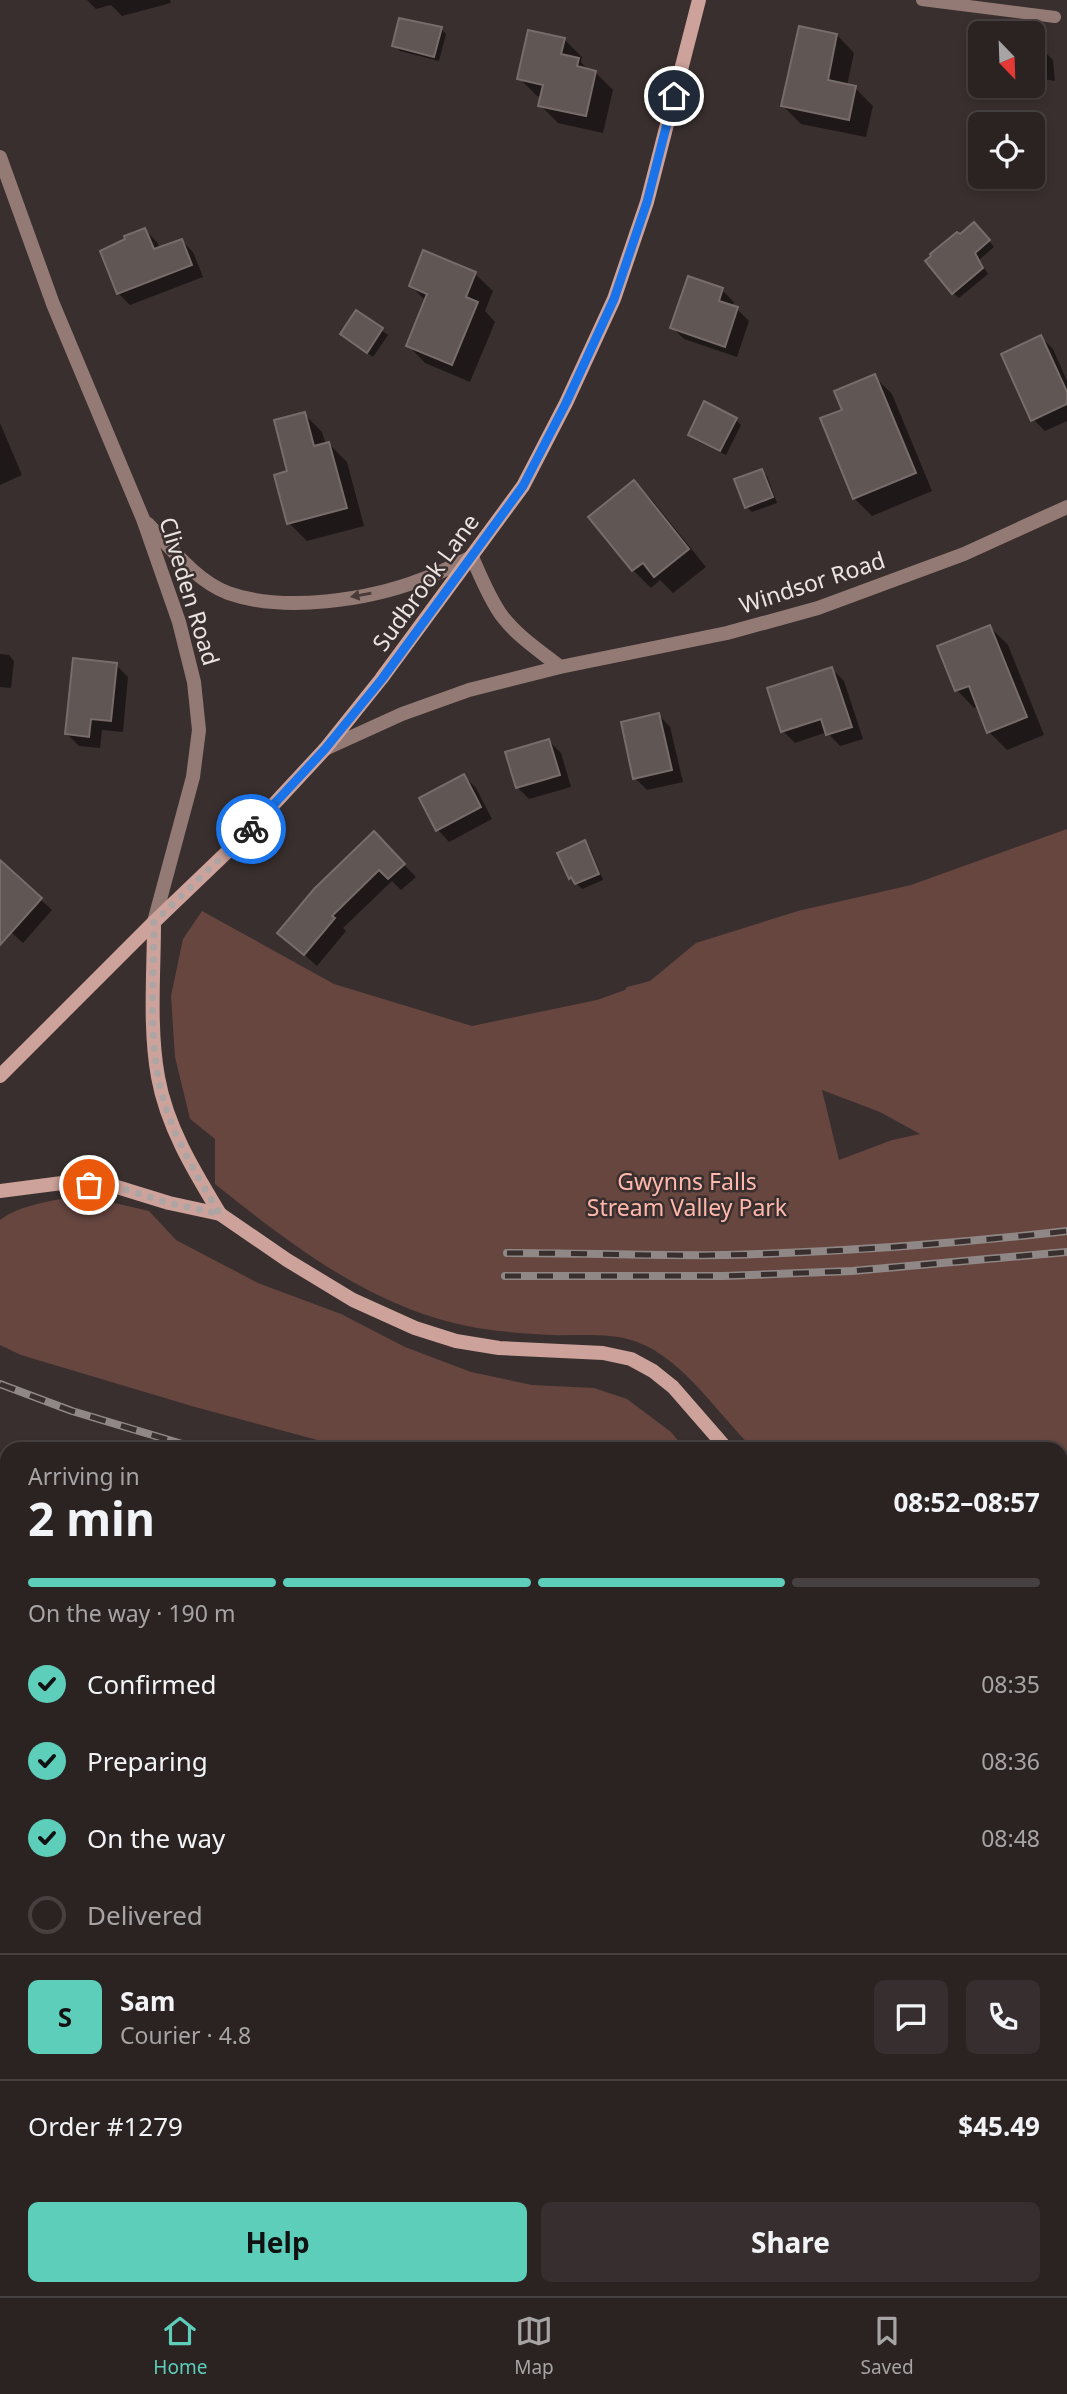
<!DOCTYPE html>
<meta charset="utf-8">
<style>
body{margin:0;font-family:"Noto Sans",sans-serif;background:#372f2f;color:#f1f3f6;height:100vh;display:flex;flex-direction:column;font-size:26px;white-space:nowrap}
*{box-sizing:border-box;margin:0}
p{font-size:23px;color:#a6a4a5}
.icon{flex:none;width:38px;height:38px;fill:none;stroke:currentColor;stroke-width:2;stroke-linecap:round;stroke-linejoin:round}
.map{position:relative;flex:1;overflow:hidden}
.panel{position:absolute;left:0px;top:1442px;width:1068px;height:854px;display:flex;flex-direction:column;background:#2b2322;border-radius:21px 21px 0 0;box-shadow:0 4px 10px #0003,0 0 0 2px #474040}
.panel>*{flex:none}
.needle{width:46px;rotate:157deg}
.fabs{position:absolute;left:968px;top:21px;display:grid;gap:14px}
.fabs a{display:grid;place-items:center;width:77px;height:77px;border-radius:10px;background:#2b2322;box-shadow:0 4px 10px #0003,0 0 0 2px #474040;font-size:35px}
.pin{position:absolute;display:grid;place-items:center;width:60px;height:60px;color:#fff;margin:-30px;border:4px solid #fff;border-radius:50%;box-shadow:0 2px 7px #0007}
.courier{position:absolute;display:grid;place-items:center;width:70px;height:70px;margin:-35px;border:5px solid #1a73e8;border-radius:50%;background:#fff;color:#222;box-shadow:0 2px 9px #0007}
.headline em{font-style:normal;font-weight:700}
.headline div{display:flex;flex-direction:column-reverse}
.headline{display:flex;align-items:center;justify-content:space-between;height:119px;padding:0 28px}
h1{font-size:46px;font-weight:700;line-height:52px}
.bar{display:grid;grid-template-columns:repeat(4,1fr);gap:10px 7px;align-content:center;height:84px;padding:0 28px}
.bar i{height:9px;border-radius:5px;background:#474040}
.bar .current{background:#5cceba}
.bar p{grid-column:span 4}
.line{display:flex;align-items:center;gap:18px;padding:0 28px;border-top:2px solid #474040}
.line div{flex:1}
.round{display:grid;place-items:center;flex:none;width:74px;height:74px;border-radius:10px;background:#372f2f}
ol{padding:0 28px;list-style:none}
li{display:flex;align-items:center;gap:21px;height:77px}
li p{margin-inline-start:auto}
li .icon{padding:7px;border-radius:50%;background:#5cceba;color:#111;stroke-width:4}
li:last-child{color:#a6a4a5}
li i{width:38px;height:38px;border:4px solid #474040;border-radius:50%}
.button{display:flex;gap:14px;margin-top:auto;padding:14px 28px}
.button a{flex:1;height:80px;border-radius:10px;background:#5cceba;color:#111;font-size:28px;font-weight:700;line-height:80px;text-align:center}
.button a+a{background:#372f2f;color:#f1f3f6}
.dock{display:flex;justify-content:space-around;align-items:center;height:98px;border-top:2px solid #474040;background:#2b2322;font-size:19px;color:#a6a4a5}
.dock a{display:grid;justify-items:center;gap:4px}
.dock .current{color:#5cceba}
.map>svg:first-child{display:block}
.green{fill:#674640;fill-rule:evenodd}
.shadow{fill:#0007}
.building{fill:#605654;stroke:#776c6a;stroke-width:2}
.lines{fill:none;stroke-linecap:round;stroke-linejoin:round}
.lane{stroke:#947a75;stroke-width:12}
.street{stroke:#947a75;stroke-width:14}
.secondary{stroke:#cca29a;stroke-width:14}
.rail-casing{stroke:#908887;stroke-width:8}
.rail{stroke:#392f2e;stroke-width:5;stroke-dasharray:16;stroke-linecap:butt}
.oneway{fill:#473a39}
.done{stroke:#ada5a4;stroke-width:7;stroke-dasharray:0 12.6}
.route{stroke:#1a73e8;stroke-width:9}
.labels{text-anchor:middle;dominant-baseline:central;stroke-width:5;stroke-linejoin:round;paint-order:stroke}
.street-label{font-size:23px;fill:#ebe4e3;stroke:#392f2e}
.park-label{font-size:23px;fill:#ffb8ab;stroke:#392f2e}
</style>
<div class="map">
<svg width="1067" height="2296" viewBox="0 0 1067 2296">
<rect width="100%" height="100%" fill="#392f2e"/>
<g class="green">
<path d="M1067,829V1486L1061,1487L1060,1449H754C718,1415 685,1360 637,1342C610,1332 580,1336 552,1335C535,1334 517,1333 499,1331C387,1319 300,1252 215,1184V1139L190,1119L175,1057L171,996L183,939L202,911L334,984L472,1026L597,1000L625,990L627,987L650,981L696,943L798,911L911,885ZM822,1090L880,1112L920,1134L892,1140L839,1160Z"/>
<path d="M80,1195L149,1211L176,1240L258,1283L341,1314L405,1347L471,1372L532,1385L594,1388L627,1399L671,1432L685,1449H351L195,1407L21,1355L0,1345V1220C21,1204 54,1201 80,1195Z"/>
</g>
<g class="shadow">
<path d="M87,0H170L171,3L122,16L111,5L96,9Z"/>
<path d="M441,29L446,34L439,61L400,51L394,45Z"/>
<path d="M837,35L854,53L847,86L855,88L873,106L866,137L801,124L783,106Z"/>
<path d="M564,39L582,57L581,62L589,71L595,72L613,90L603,133L558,123L540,105L542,97L537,96L519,78Z"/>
<path d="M1032,51L1047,54L1053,60L1055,81L1032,77Z"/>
<path d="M145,230L157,242L160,249L182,241L193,252L203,277L130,305L118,293Z"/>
<path d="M980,230L994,247L979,260L988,274L959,298L953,293L960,237Z"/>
<path d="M475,274L493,291L485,311L495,322L470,382L425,363L408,345L426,301L411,286Z"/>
<path d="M722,290L734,302L732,307L737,309L749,321L737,357L684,339L672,327Z"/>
<path d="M357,312L388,335L373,357L342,334Z"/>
<path d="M1041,337L1053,349L1067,381V421L1045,431L1033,419Z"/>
<path d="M874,376L892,394L932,491L872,516L854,498L822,419L844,411Z"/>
<path d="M304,414L322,432L326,445L329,444L347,462L364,526L307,541L289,523V472Z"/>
<path d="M736,420L741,425L726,455L695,440L690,434Z"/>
<path d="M0,423L22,475L0,485Z"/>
<path d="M761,471L767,476L777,503L752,512L747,507Z"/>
<path d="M634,482L652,500L706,567L673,593L660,580L651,588L633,570Z"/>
<path d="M990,627L1008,645L1044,735L1007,750L989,732L979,706L974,708L957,690Z"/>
<path d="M0,654L9,655L14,661L11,688L0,687Z"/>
<path d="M116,665L128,677L123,732L102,730L100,748L79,746L67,734Z"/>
<path d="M832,669L844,681L863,739L840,746L827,732L795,743L783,731Z"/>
<path d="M659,715L670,727L683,782L647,790L635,778Z"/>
<path d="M549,741L561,753L571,787L529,799L517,787Z"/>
<path d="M464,776L476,788L492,819L449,842L438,830Z"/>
<path d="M374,834L416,877L401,890L392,881L343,928L346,931L317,966L280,933Z"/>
<path d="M585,842L590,848L603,880L582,889L571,878L560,854Z"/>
<path d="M0,863L52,910L23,943L0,922Z"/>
<path d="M7,1539V1577L0,1571V1552Z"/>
<path d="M1060,1786L1067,1787V1824L1060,1823Z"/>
<path d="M1060,1955L1067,1956V2003L1060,2002Z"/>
<path d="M1067,2068V2130L1060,2135V2072Z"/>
<path d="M1067,2285V2296H1050Z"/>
<path d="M149,2289H192L199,2296H147Z"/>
<path d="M524,2289H565L572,2296H519Z"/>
<path d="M845,2289H885V2291L852,2296Z"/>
</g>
<g class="building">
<path d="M399,18L442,27L434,57L392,46Z"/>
<path d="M799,26L837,34L828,80L856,86L849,120L781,106Z"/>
<path d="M528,30L565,38L561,54L579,58L577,66L596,71L586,116L538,106L543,85L517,79Z"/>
<path d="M974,222L990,240L975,253L983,268L952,294L925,261L931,256L930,254L957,232L960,234Z"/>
<path d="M145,228L154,249L182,239L192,265L117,294L100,251L125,239L124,236Z"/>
<path d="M423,250L476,272L466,297L478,302L452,365L406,346L427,294L409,286Z"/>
<path d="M688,276L723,288L719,301L738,307L725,347L670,328Z"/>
<path d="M356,310L383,328L367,353L340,334Z"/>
<path d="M1041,335L1067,392V404L1031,421L1001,354Z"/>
<path d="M875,374L916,473L853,499L820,418L842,410L834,391Z"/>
<path d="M704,401L737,418L720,451L688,435Z"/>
<path d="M305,412L314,446L329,442L347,508L287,524L274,475L287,471L274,420Z"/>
<path d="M762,469L773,497L745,508L734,479Z"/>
<path d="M634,480L689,549L654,577L643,563L632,571L588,517Z"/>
<path d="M990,625L1027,717L987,733L969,686L955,691L937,646Z"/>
<path d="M73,658L117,663L111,721L91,719L89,737L65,734Z"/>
<path d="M832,667L852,727L826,735L821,719L781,732L767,688Z"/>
<path d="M659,713L672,770L633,779L621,722Z"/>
<path d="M549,739L560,775L516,788L505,752Z"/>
<path d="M464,774L481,807L436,831L419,798Z"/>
<path d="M374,831L405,864L388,879L379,870L332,916L335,918L304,955L277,933L314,889Z"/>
<path d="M585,840L599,874L575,884L571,877L569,879L557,853Z"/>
<path d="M0,860L42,898L0,945Z"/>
</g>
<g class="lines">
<path class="lane" d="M922,0L1055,17"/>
<g class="street">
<path d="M0,157L53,304L143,519L179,622L194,682L199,730L193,777L154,922"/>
<path d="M148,524C171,548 196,581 228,593C284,613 369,600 423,579C440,573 456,564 472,557C481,577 489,598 502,616C517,636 540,651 560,667"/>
<path d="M325,749L402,714L469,690L560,667L727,633L818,608L964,554L1067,507"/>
<path d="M1060,1887L1067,1889"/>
<path d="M1060,2196L1067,2192"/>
<path d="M0,2279L3,2274"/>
</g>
<g class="secondary">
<path d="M154,922C154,973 149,1027 158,1077C167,1127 194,1171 220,1214"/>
<path d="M0,1076L154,922L249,831L325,749L381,679L523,486L566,403L614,299L647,202L699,0"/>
<path d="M0,1191L62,1183L117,1187L169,1203L220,1214L287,1260L353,1300L415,1328L456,1341L499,1348L603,1353L631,1359L653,1371L673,1387L727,1449"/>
<path d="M1060,1502H1067"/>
<path d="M0,1736L7,1738"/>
<path d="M295,2296L296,2289"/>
</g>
<g class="rail-casing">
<g id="rail">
<path d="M507,1253C580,1253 653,1256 726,1255C840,1252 954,1244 1067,1231"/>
<path d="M505,1276H724L852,1271L1067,1252"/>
<path d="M0,1384L72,1411L199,1449"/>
<path d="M1060,1627L1067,1628"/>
</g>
</g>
<use href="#rail" class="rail"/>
</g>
<defs><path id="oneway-solid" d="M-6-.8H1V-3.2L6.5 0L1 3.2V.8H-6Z" transform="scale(1.75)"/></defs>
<use class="oneway" href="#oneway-solid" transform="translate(361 595) rotate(170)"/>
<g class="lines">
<path class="done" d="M89,1185L117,1187L169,1203L220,1214C194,1171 167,1127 158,1077C149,1027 154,973 154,922L251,829"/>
<path class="route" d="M251,829L325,749L382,679L523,486L566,403L614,299L647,202L674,96"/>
</g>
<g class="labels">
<g class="street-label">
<text transform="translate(425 582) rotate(-54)">Sudbrook Lane</text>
<text transform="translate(812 582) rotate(-18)">Windsor Road</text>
<text transform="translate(190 591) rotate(73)">Cliveden Road</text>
</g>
<g class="park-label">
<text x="687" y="1181">Gwynns Falls<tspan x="687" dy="26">Stream Valley Park</tspan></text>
</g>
</g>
</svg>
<div class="fabs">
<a><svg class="needle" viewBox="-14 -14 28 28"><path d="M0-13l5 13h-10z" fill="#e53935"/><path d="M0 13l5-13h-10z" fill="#a6a4a5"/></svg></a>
<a><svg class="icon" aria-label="locate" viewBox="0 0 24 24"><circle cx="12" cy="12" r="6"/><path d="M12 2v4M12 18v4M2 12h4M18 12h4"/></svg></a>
</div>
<div class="pin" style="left:89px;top:1185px;background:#ea580c"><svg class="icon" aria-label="bag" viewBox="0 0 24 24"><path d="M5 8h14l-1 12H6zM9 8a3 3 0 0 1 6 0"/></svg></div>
<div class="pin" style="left:674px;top:96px;background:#1f2937"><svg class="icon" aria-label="home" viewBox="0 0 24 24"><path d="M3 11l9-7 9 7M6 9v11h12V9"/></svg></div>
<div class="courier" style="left:251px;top:829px"><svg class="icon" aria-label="bike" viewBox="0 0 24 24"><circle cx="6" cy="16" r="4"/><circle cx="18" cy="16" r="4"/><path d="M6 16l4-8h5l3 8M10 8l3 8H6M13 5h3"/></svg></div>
<section class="panel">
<div class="headline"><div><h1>2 min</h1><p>Arriving in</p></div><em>08:52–08:57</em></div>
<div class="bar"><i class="current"></i><i class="current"></i><i class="current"></i><i></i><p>On the way · 190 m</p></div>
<ol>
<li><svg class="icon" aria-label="check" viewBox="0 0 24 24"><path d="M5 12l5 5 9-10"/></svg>Confirmed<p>08:35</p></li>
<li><svg class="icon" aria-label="check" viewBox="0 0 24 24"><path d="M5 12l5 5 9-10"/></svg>Preparing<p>08:36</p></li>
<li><svg class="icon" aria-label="check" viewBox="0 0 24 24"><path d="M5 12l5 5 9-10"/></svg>On the way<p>08:48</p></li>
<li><i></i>Delivered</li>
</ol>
<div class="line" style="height:126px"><b class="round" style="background:#5cceba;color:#111">S</b><div><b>Sam</b><p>Courier · 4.8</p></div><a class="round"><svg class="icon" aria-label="chat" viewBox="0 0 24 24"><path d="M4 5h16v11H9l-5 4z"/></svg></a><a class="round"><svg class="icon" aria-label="phone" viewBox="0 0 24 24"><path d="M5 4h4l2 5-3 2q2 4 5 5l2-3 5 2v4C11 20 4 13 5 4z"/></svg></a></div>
<div class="line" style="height:91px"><div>Order #1279</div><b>$45.49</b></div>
<div class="button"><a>Help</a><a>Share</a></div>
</section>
</div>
<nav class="dock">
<a class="current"><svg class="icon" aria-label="home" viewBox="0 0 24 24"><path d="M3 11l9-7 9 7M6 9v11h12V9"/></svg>Home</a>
<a><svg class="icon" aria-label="map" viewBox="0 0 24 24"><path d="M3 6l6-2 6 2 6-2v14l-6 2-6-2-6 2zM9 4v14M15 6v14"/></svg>Map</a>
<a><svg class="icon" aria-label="saved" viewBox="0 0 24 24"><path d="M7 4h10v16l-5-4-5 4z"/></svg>Saved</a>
</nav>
